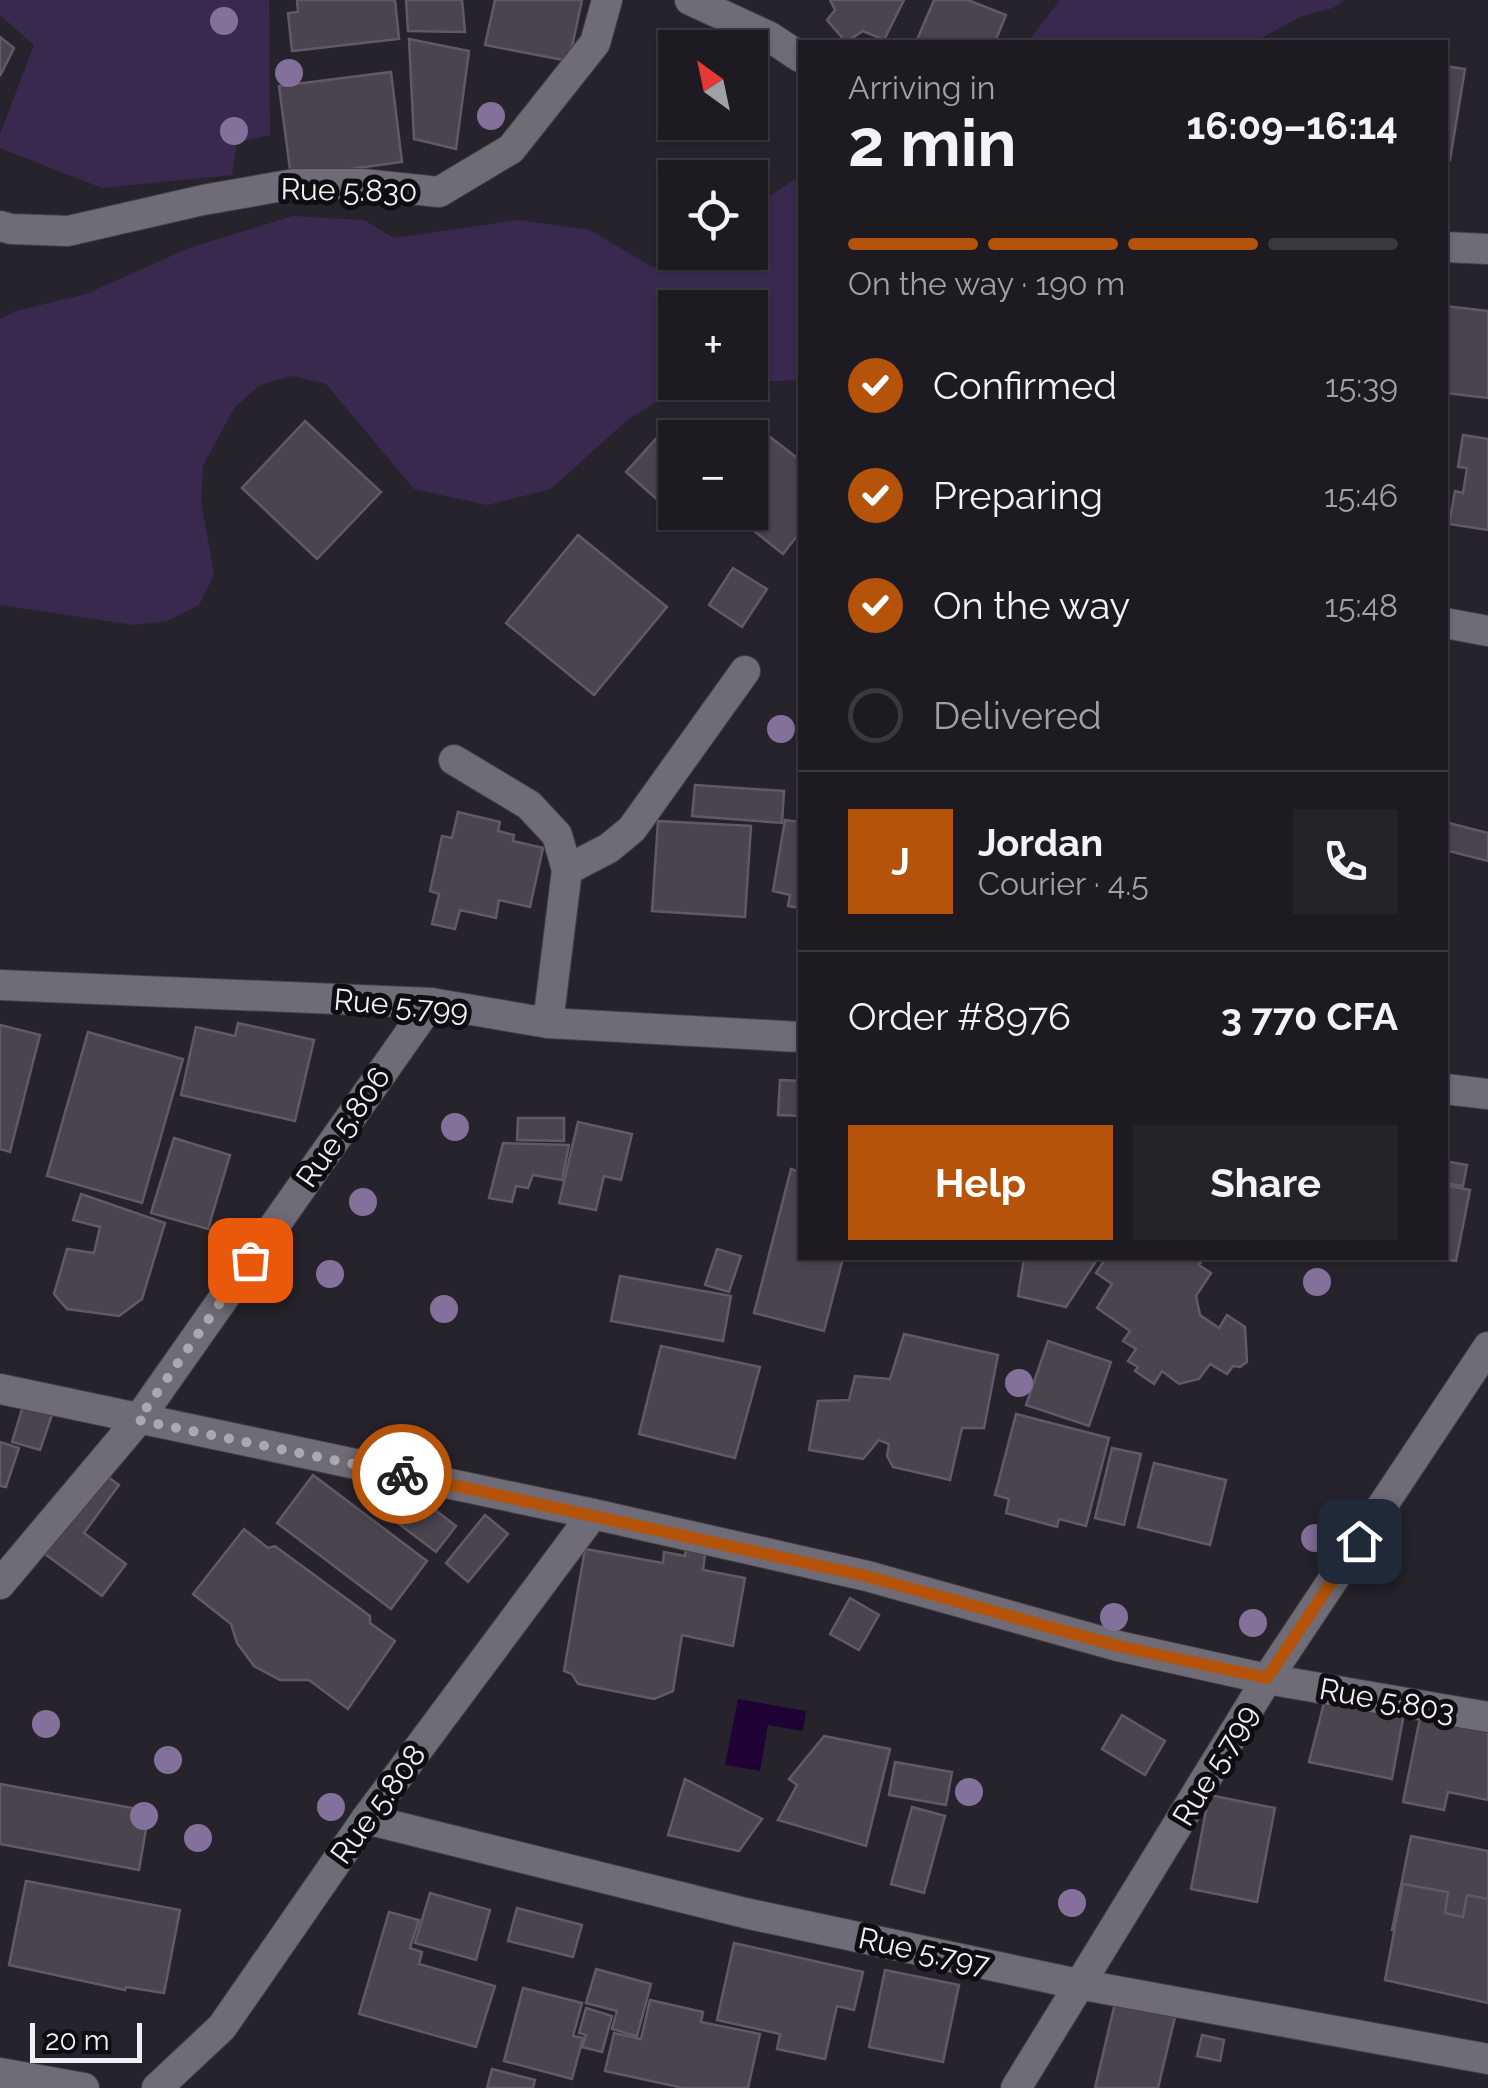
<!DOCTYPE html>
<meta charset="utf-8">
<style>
body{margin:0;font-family:Raleway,sans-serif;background:#25232a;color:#f1f3f6;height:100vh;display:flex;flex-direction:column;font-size:38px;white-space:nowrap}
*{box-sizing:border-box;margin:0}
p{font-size:32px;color:#a0a1a5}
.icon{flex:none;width:55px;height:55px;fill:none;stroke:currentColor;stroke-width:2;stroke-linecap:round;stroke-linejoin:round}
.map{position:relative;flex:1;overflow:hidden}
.sheet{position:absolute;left:798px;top:40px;width:650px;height:1220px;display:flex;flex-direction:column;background:#1d1a21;border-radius:0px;box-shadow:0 2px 8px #0004,0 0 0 2px #3b383f}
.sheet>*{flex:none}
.needle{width:65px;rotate:327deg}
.controls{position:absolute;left:658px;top:30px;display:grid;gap:20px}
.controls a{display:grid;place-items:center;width:110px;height:110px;border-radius:0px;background:#1d1a21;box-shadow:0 2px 8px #0004,0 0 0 2px #3b383f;font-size:50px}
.scale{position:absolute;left:30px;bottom:25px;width:112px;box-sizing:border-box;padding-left:10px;border:5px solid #f2f0f6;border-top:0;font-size:28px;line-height:35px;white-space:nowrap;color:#f2f0f6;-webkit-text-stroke:8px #0f0d11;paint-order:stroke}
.pin{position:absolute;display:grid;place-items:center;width:85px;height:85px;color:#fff;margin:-42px;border-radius:20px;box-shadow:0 5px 15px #0006}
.courier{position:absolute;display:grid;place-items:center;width:100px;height:100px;margin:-50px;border:8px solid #b45309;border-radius:50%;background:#fff;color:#222;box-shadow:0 2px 12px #0007}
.headline em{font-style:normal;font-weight:700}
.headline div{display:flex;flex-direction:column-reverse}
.headline{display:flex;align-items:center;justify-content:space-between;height:170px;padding:0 50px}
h1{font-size:65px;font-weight:700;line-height:75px}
.bar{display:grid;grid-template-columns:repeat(4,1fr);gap:15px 10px;align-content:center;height:120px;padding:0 50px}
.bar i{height:12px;border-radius:8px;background:#3b383f}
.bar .active{background:#b45309}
.bar p{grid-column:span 4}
.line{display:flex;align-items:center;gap:25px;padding:0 50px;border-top:2px solid #3b383f}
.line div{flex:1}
.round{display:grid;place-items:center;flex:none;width:105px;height:105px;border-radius:0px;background:#25232a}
ol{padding:0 50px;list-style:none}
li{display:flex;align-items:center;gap:30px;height:110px}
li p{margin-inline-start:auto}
li .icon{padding:10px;border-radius:50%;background:#b45309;color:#fff;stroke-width:4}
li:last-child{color:#a0a1a5}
li i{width:55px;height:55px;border:5px solid #3b383f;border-radius:50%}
.button{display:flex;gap:20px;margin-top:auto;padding:20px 50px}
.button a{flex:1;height:115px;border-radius:0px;background:#b45309;color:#fff;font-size:40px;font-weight:700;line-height:115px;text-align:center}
.button a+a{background:#25232a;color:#f1f3f6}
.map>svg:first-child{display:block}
.green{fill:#3a294e}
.water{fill:#1f0236}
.building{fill:#49444e;stroke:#5f5a65;stroke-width:2.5}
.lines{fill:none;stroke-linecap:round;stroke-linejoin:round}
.minor-casing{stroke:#423f46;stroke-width:32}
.minor{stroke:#706c77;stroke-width:30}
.tree{fill:#84719b}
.done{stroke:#aba8af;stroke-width:10;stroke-dasharray:0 18}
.route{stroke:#b45309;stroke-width:12}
.labels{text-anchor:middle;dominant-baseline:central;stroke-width:10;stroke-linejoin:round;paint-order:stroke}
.street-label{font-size:30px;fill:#f2f0f6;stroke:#0f0d11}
</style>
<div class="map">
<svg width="1488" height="2088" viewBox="0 0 1488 2088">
<rect width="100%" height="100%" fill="#27232c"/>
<g class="green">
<path d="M0,0H269L270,135L237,142L232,175L102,188L0,148V134L34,45L0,15Z"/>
<path d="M1060,0H1345L1333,8L1302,16L1254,42H1028Z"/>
<path d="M800,176V380L750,382V308H675V382L732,383L686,384L627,420L551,489L487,505L414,489L326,384L292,376L260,385L234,408L203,466L201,501L214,575L199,605L167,621L134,625L0,605V319L16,311L86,294L189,248L293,216L364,220L394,238L519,220L590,230L652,267H688L715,253L750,252V209Z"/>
</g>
<path class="water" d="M738,1699L806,1711L803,1731L768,1725L760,1771L725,1765Z"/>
<g class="building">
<path d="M297,0H395L399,39L292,51L288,13L298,12Z"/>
<path d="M406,0H462L465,32L408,31Z"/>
<path d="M495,0H582L569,61L485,45Z"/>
<path d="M830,0H904L884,40L863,31L846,42L827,20L835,10Z"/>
<path d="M934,0H968L1006,15L995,42H916Z"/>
<path d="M0,37L14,48L0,76Z"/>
<path d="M409,39L469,51L456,149L414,139Z"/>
<path d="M1445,66L1465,69L1450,160H1445Z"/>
<path d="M391,72L402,162L291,177L279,86Z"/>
<path d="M675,215V248L659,237Z"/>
<path d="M1445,306L1488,311V398L1445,393Z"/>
<path d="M305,421L381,492L317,559L242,488Z"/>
<path d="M662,432L675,444V512H683L678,518L626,472Z"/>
<path d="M765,433L800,460V532L783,554L730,512H750V451Z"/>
<path d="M1463,435L1488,439V530L1449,524L1455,491L1463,493L1467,468L1458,467Z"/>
<path d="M578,535L667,607L594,695L506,623Z"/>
<path d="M733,568L767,589L742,627L709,605Z"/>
<path d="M695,785L784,791L782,823L692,816Z"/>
<path d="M458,812L500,822L498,831L514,835L513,841L543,848L530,907L499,900L496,918L460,910L455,929L432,924L439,894L430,891L442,836L452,838Z"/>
<path d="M785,820L800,822V908L788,906L790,895L773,891Z"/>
<path d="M658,821L751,826L745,917L652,911Z"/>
<path d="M1445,822L1488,833V861L1445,850Z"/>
<path d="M238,1023L314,1040L295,1121L181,1095L196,1027L235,1036Z"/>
<path d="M0,1025L40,1035L10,1152L0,1149Z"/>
<path d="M88,1032L183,1059L142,1203L47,1176Z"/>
<path d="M780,1080L800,1081V1116L778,1115Z"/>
<path d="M518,1118H564V1141L517,1140Z"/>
<path d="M578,1122L632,1134L621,1180L604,1176L596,1210L559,1203Z"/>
<path d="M174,1138L230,1155L208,1229L151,1213Z"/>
<path d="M503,1143L569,1145L562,1180L533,1175L528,1188L516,1186L512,1202L489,1198Z"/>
<path d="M1445,1161L1467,1165L1463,1186L1445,1183Z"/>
<path d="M791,1169L800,1172V1258H843L824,1331L754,1313Z"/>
<path d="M1445,1185L1470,1190L1456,1261L1436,1258H1445Z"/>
<path d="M81,1194L165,1223L142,1299L119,1316L67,1309L54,1294L67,1249L94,1253L100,1227L73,1220Z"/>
<path d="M717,1249L741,1256L729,1292L705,1285Z"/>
<path d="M1024,1258H1098L1066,1307L1018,1296Z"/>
<path d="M1106,1258H1204L1199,1265L1211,1273L1196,1296L1200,1315L1219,1328L1227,1315L1245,1327L1247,1362L1240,1367L1233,1366L1227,1374L1210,1364L1199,1379L1179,1384L1162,1371L1154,1384L1135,1371L1138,1367L1128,1361L1136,1349L1123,1341L1130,1331L1097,1308L1112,1284L1096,1273Z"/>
<path d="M620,1276L731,1296L723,1341L611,1321Z"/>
<path d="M904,1334L998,1355L984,1428H962L950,1480L893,1467L887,1456L889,1444L879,1440L863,1459L809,1450L818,1401L849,1400L855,1376L890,1379Z"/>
<path d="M1048,1341L1111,1362L1089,1426L1026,1405Z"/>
<path d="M661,1346L760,1367L735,1458L639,1434Z"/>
<path d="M23,1406L52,1415L40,1450L12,1442Z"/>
<path d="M1016,1414L1109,1438L1086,1526L1059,1519L1057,1527L1006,1513L1009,1499L995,1495Z"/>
<path d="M0,1442L19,1448L6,1487L0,1486Z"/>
<path d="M1112,1448L1141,1454L1124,1525L1095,1518Z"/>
<path d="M1154,1463L1226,1480L1210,1545L1138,1527Z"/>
<path d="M93,1466L119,1485L84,1533L126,1564L102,1596L34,1546Z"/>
<path d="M313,1475L427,1561L391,1609L277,1523Z"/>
<path d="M412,1492L456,1526L436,1552L391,1518Z"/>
<path d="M485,1515L508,1534L468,1582L446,1563Z"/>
<path d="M244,1529L268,1548L275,1546L370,1616V1623L395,1641L348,1709L309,1680H280L254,1666L237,1643L231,1624L193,1594Z"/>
<path d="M687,1539L707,1541L703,1570L745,1578L733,1646L682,1635L673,1691L654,1699L578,1684L572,1674L564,1671L585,1549L663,1563L664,1552L685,1556Z"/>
<path d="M850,1598L879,1615L859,1650L830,1634Z"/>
<path d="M1326,1695L1405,1708L1392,1779L1309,1762Z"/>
<path d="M1422,1708L1488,1721V1800L1448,1792L1444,1810L1403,1802Z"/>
<path d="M1122,1715L1165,1741L1145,1775L1102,1749Z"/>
<path d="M824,1736L890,1749L866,1846L778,1820L797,1785L789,1779Z"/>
<path d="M895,1762L952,1772L946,1805L889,1795Z"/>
<path d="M685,1779L762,1819L739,1851L668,1835Z"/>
<path d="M0,1784L149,1811L139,1870L0,1844Z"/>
<path d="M1209,1795L1275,1808L1257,1902L1191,1889Z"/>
<path d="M912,1807L945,1816L924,1893L891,1884Z"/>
<path d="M1411,1836L1488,1851V1949L1392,1930Z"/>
<path d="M26,1881L180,1910L164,1993L126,1987L125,1990L9,1965Z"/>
<path d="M1403,1884L1448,1892L1445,1913L1463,1917L1467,1895L1488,1899V2003L1385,1980Z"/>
<path d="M430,1893L490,1910L476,1960L415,1943Z"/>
<path d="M517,1908L582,1925L573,1957L508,1941Z"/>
<path d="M389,1912L419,1920L410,1948L422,1952L419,1964L495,1986L476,2047L359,2014Z"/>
<path d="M734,1943L863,1972L854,2010L837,2006L825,2059L777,2049L780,2034L717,2020Z"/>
<path d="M596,1969L651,1984L637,2036L612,2029L617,2011L586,2003Z"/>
<path d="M885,1970L959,1985L943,2062L869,2047Z"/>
<path d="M523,1988L582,2003L573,2036L583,2038L572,2079L504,2061Z"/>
<path d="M650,2000L703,2012L701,2022L760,2034L748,2088H683L605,2071L614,2033L641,2039Z"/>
<path d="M1115,2003L1175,2017L1158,2088H1095Z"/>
<path d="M586,2008L612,2016L602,2052L582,2047L586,2035L579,2033Z"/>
<path d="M1202,2035L1224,2040L1220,2061L1197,2056Z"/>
<path d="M492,2069L535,2080L533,2088H487Z"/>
</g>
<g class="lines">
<g class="minor-casing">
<g id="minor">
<path d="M690,0L770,37L800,57"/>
<path d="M0,226L11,229L68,231L203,200L294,184H363L439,192L511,149L595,43L607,0"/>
<path d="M1445,247L1488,249"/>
<path d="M1445,623L1488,631"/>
<path d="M454,760L529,805L557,835L567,870L548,1023"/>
<path d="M567,870L609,848L632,829L745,671"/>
<path d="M0,985L431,1003L548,1023L800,1037"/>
<path d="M1445,1089L1488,1094"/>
<path d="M0,1389L593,1514L867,1576L1118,1646L1267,1679L1488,1717"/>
<path d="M0,1584L138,1420L431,1003"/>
<path d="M366,1819L745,1913L1078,1984L1488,2059"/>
<path d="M0,2073L84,2088"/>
<path d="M157,2088L222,2027L366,1819L593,1514"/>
<path d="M1016,2088L1267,1679L1488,1347"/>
</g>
</g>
<use href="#minor" class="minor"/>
</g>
<g class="tree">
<circle cx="224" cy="21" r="14"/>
<circle cx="289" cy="73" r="14"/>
<circle cx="491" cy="116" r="14"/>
<circle cx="234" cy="131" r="14"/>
<circle cx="781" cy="729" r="14"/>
<circle cx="455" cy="1127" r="14"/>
<circle cx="363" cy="1202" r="14"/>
<circle cx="330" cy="1274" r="14"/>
<circle cx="1317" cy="1282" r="14"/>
<circle cx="444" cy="1309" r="14"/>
<circle cx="1019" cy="1383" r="14"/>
<circle cx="1315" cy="1538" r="14"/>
<circle cx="1114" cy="1617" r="14"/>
<circle cx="1253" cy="1623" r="14"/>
<circle cx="46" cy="1724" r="14"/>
<circle cx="168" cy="1760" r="14"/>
<circle cx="969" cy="1792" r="14"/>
<circle cx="331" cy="1807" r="14"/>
<circle cx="144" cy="1816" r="14"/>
<circle cx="198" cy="1838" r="14"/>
<circle cx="1072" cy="1903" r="14"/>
</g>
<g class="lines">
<path class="done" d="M250,1260L138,1420L402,1474"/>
<path class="route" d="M402,1474L866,1576L1118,1646L1267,1678L1359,1541"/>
</g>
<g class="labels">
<g class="street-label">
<text transform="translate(349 190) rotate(1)">Rue 5.830</text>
<text transform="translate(401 1005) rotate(5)">Rue 5.799</text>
<text transform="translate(343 1127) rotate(-55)">Rue 5.806</text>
<text transform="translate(1387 1700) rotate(10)">Rue 5.803</text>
<text transform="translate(1215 1765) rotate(-59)">Rue 5.799</text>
<text transform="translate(378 1804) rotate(-54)">Rue 5.808</text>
<text transform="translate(924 1951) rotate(12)">Rue 5.797</text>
</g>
</g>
</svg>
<div class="controls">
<a><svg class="needle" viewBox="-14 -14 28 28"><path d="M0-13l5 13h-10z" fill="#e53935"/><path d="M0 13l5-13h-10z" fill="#a0a1a5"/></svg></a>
<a><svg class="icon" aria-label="locate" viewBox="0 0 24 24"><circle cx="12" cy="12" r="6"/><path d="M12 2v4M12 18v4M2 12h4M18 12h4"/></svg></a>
<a>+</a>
<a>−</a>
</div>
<div class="scale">20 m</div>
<div class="pin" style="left:250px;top:1260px;background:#ea580c"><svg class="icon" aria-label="bag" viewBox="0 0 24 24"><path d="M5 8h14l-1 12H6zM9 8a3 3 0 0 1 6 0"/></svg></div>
<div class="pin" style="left:1359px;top:1541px;background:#1f2937"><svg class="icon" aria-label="home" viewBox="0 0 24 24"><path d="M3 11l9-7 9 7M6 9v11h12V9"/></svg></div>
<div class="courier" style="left:402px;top:1474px"><svg class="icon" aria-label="bike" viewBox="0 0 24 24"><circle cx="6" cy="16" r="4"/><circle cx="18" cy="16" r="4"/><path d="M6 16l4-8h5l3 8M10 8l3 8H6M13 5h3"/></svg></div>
<section class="sheet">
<div class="headline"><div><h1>2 min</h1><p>Arriving in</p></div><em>16:09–16:14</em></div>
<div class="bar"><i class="active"></i><i class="active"></i><i class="active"></i><i></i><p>On the way · 190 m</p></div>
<ol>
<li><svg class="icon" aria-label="check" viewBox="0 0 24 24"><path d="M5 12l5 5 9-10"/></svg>Confirmed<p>15:39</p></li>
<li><svg class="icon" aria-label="check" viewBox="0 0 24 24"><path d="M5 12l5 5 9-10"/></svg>Preparing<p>15:46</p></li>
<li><svg class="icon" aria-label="check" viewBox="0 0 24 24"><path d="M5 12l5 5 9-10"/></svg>On the way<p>15:48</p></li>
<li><i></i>Delivered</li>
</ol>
<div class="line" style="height:180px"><b class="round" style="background:#b45309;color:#fff">J</b><div><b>Jordan</b><p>Courier · 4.5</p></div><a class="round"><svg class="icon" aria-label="phone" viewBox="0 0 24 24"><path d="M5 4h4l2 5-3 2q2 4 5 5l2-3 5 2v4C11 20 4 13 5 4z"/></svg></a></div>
<div class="line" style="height:130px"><div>Order #8976</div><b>3 770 CFA</b></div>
<div class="button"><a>Help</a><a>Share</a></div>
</section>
</div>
